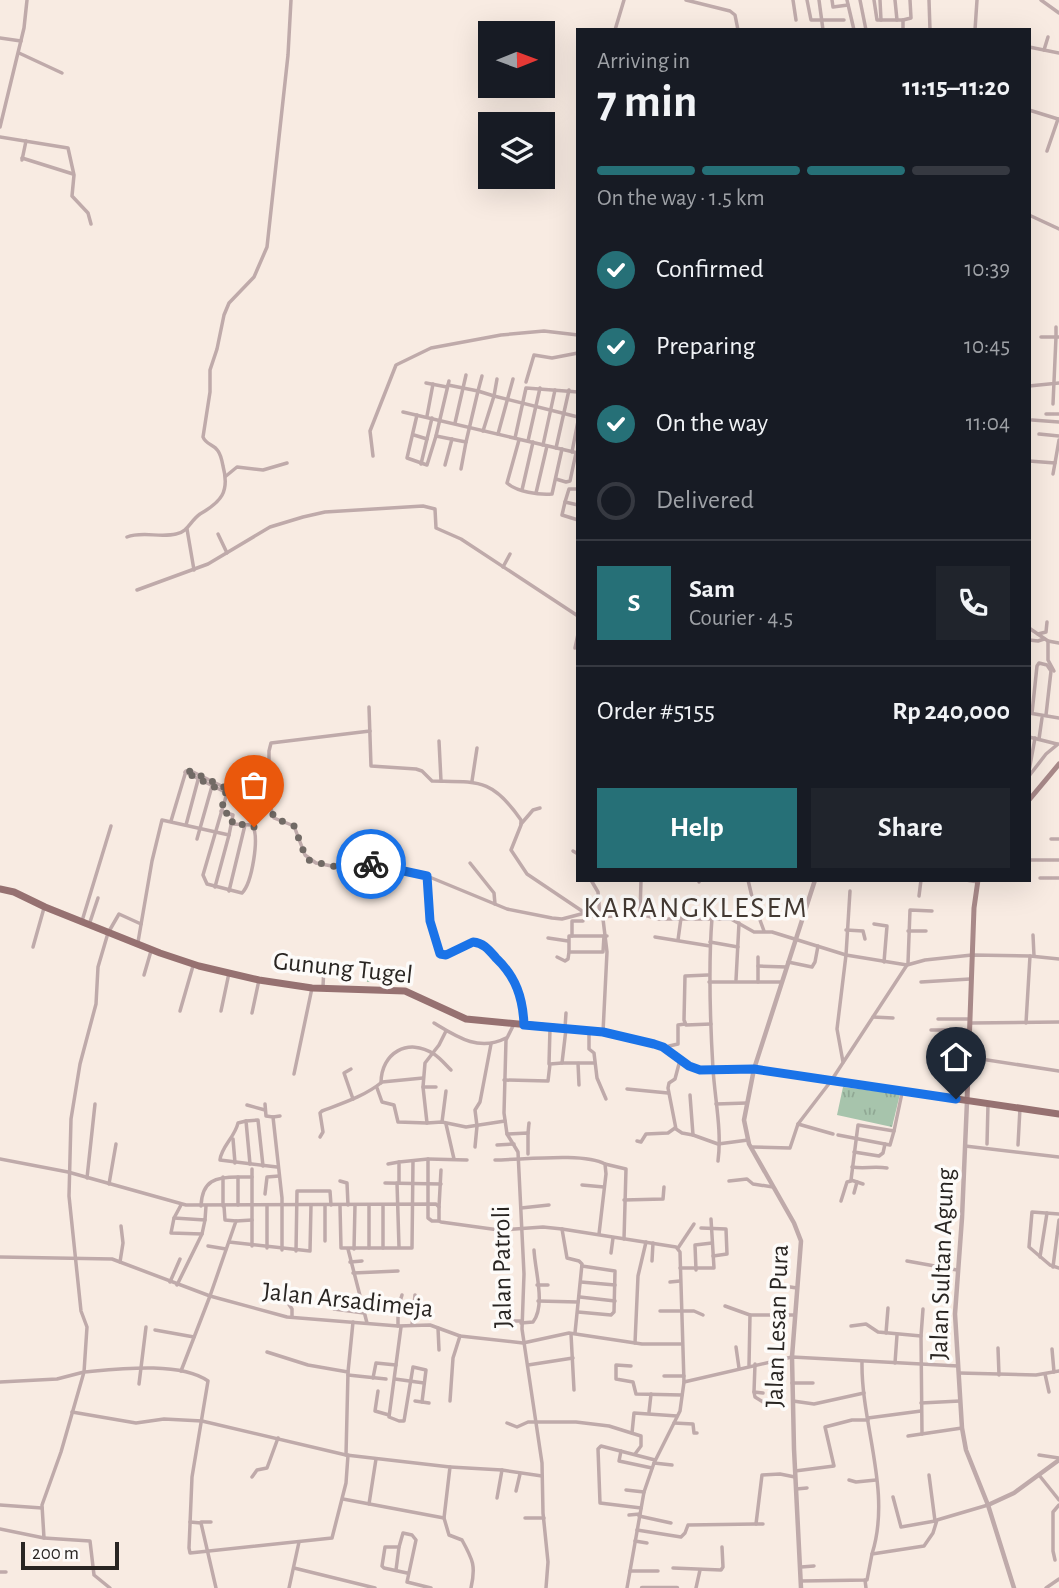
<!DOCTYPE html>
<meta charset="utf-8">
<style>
body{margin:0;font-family:"Alegreya Sans",sans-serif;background:#20242c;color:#f1f3f6;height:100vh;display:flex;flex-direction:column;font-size:26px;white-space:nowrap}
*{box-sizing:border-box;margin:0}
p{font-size:23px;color:#9ea1a6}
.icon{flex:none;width:38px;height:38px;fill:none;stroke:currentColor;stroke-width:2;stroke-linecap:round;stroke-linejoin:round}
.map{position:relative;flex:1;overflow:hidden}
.details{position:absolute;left:576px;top:28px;width:455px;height:854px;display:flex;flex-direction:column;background:#171b24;border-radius:0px;box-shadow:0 7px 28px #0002}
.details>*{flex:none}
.needle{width:46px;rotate:89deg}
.controls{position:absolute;left:478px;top:21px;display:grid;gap:14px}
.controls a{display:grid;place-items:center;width:77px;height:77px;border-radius:0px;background:#171b24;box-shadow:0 7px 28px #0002;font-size:35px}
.scale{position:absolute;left:21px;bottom:18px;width:98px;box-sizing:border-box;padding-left:7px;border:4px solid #292522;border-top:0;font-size:19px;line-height:24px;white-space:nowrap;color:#292522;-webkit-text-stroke:5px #fdfbf9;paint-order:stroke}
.pin{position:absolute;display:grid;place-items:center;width:60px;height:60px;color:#fff;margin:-72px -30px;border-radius:50% 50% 50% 0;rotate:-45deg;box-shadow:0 0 7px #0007}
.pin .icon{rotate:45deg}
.courier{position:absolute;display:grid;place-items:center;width:70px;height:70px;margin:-35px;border:5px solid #1a73e8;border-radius:50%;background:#fff;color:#222;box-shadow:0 2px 9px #0007}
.summary em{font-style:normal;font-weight:600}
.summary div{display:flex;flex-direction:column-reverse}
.summary{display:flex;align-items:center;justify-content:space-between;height:119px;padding:0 21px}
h1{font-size:46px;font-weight:600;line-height:52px}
.bar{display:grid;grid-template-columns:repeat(4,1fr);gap:10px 7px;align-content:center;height:84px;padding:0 21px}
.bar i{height:9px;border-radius:5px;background:#363941}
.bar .active{background:#267077}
.bar p{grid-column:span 4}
.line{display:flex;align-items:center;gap:18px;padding:0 21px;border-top:2px solid #363941}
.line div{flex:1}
.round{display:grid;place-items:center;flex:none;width:74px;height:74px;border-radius:0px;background:#20242c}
ol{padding:0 21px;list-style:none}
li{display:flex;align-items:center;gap:21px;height:77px}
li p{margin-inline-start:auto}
li .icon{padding:7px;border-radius:50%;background:#267077;color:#fff;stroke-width:4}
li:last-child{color:#9ea1a6}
li i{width:38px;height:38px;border:4px solid #363941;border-radius:50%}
.cta{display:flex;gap:14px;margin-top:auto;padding:14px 21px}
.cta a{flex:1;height:80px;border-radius:0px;background:#267077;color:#fff;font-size:28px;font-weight:600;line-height:80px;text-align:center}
.cta a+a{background:#20242c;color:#f1f3f6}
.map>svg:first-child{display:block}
.grass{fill:url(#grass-tufts)}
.cemetery{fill:url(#cemetery-stones)}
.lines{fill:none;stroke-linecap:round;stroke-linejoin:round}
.minor{stroke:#bfaaaa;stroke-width:3.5}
.tertiary{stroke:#bfaaaa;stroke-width:4.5}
.secondary{stroke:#a88989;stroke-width:5}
.primary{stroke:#967171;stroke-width:7}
.done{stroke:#716a65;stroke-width:7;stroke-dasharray:0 12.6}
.route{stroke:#1a73e8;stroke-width:9}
.labels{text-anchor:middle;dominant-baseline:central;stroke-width:7;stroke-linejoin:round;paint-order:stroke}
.street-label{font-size:26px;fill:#292522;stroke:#fdfbf9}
.quarter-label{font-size:30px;letter-spacing:2px;fill:#443a33;stroke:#fdfbf9}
</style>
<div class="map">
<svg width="1059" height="1588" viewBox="0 0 1059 1588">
<defs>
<pattern id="grass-tufts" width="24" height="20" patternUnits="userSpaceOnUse" patternTransform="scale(1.75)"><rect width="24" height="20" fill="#a7c4ac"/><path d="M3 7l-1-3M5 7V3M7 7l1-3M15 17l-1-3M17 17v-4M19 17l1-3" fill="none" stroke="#90a894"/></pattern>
<pattern id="cemetery-stones" width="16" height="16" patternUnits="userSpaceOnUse" patternTransform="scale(1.75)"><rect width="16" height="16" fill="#a7c4ac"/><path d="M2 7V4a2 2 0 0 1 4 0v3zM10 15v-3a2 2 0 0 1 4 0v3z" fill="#90a894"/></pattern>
</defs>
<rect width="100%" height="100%" fill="#f8ebe2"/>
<path class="grass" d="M843,1087L900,1094L892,1127L837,1115Z"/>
<path class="cemetery" d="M371,966L392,969L393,981L367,982L366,974L372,972Z"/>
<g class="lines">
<g class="minor">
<path d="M686,0L730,11L735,15L738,30"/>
<path d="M793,0L796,20"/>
<path d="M807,0L811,20H844"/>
<path d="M819,0L823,30"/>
<path d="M832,0L833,7L848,5"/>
<path d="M847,0L854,30"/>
<path d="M860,0L866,30"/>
<path d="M874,0L877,20H897"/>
<path d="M880,0L881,20"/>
<path d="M895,0L897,20H903V30"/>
<path d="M929,0L930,30"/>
<path d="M1041,0L1059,13"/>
<path d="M903,20L911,18L910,0"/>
<path d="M615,30L624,0"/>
<path d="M975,30L977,0"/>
<path d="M0,38L21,41"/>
<path d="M1029,47L1059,53"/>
<path d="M1044,50L1048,37"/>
<path d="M19,53L62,73"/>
<path d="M1029,110L1058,119"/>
<path d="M0,127L24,28L27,0"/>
<path d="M0,137L68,148L74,175L72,196L88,213L91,224"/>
<path d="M1047,151L1058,119"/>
<path d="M22,158L73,174"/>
<path d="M22,160L26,141"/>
<path d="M1029,215L1059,229"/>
<path d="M1041,337H1056V327"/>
<path d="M526,382L534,355L552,358L578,353"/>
<path d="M426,383L447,387"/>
<path d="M448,385L478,391L482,376"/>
<path d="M1029,386L1059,383"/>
<path d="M1053,404L1056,337H1059"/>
<path d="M403,412L578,453"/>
<path d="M1046,414H1059"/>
<path d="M417,415L407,458L427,465L436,436L449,381"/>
<path d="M427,416L433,384"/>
<path d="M1032,420L1059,422"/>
<path d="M455,423L466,375"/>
<path d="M483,431L494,396L578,417"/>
<path d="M498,434L513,379"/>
<path d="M1039,434L1059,436"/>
<path d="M414,435L427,439"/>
<path d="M436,436L466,442L461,469"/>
<path d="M515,438L526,388L578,392"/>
<path d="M519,440L507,483C517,492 539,495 552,494L562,449"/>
<path d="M528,441L540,388"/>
<path d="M466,442L478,391L494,396L497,379"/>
<path d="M543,445L555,390"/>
<path d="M556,448L569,390"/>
<path d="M572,452L578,421"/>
<path d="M373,456L370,431L396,365L431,348L501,335L544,331L578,335"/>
<path d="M1029,461L1055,463L1059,440"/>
<path d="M421,464L432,418"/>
<path d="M445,465L452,439"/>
<path d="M1053,474L1055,463"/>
<path d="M226,476L237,467L263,470L287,463"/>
<path d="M556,479L566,482L570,481L576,453"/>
<path d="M578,489H569L565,502L578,505"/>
<path d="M522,490L533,442"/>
<path d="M536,493L547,446"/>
<path d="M565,502L562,515L578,520"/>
<path d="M187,529L194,570"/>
<path d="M218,534L227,553"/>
<path d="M127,537C142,531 160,538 176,534C188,532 190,521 200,514C221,502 230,492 223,466C222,461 221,455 218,451C214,444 206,445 203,437L210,392V370L217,349L224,315L229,303L254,277L267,247L288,55L291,0"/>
<path d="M503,567L510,554"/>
<path d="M137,590L208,564L270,527L303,517L325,512L423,506L435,509L436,528L461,539L578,616"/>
<path d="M1029,628L1048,641L1059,643"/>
<path d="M1038,634L1046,632L1047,622"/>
<path d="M1029,640L1038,641L1044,639"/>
<path d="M1048,641V660L1054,671"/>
<path d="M575,648L578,634"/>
<path d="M369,707L371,766L416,769L422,771L432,781C478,782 492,778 521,820V825L511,850L527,874L585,913L603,919L607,952L603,1032"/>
<path d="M1029,713L1059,718"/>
<path d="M1032,713L1037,666L1039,663L1047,665L1051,671L1046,715"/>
<path d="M1029,737L1057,744"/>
<path d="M1039,739L1042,718"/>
<path d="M439,741L441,781"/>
<path d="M1029,771L1035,738"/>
<path d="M185,772L227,793L203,875L207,884L242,893C252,883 260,836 252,825L232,824"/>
<path d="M1029,776L1046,754L1058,744"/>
<path d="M472,781L477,748"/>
<path d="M268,799L274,818L294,826L305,855L316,863L337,867L368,863L390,867L427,876L507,909L552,918L562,919L585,913"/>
<path d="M221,811L233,815L229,835"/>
<path d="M171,821L186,771H191L244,797L267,799L269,796V751L271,743L370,731"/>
<path d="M521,824L533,810L540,808"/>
<path d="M186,825L198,780"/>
<path d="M197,839L212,786"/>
<path d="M1051,839H1059"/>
<path d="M573,851L578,854"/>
<path d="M1029,860H1059"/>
<path d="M470,863L494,893L495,904"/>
<path d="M427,876L430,921L440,954L446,955L473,942C484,943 489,950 496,957C515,976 523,996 524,1023"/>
<path d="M1040,878H1059"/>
<path d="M591,880L598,892L600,917L640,914L659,919H731L754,932H772L846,955L907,965L925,960L972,955L1030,956L1059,959"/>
<path d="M699,880V882"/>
<path d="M725,880H730"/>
<path d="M748,880L753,901L764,931"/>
<path d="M966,880L978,882"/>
<path d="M229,891L245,825"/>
<path d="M919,896L921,880"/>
<path d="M640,914L641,880"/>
<path d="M712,918C708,969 710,1019 713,1069C715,1100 722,1131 718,1161"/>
<path d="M82,921L111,826"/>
<path d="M874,924L887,926L884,962"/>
<path d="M89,925L98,898"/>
<path d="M846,930L863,931L865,939"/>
<path d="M908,931H926"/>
<path d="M1033,935L1034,956"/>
<path d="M572,936V921H583"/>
<path d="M655,937L710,946"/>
<path d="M548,938L568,941"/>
<path d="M678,940L681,918"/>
<path d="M138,942L152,861L162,820L229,835L215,887"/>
<path d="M710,942L738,947"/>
<path d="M33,947L44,908"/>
<path d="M569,951V936H604"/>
<path d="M557,957L565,961L568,959L569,952H603L604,936H607"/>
<path d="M788,962L812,967L815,962L818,946"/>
<path d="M908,963L910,910L932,911"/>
<path d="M758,966L787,967"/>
<path d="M144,975L151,951"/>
<path d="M708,975L685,976L684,1020L686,1025L711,1024"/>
<path d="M736,980L739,923"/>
<path d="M709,982H782"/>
<path d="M758,982V957"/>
<path d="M921,982L970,979"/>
<path d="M323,987L324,965"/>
<path d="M180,1011L193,966"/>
<path d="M221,1011L229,973"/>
<path d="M252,1013L259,980"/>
<path d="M873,1017L893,1018"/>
<path d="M938,1019H969"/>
<path d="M434,1023C457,1037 479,1052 506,1038"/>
<path d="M971,1023L1059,1022"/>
<path d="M1026,1023L1030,956"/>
<path d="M514,1024L506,1040L504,1113L507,1134L518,1152L524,1274L522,1329L542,1463L543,1513L548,1562L546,1588"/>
<path d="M565,1028L566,1013"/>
<path d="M566,1029L562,1063H578L579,1085"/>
<path d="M931,1030H969"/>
<path d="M446,1031L439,1045L425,1063L423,1087L427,1123L442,1122L466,1127L505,1121"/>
<path d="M589,1033V1049L594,1053L597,1078L606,1099"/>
<path d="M667,1048L669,1046L678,1044V1025L685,1024"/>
<path d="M968,1057L1059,1071"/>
<path d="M680,1060L675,1079L669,1083L668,1088L676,1129L682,1133L693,1135L718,1144L748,1140"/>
<path d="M843,1062L837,1029L846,955L850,891"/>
<path d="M579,1063H594"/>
<path d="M549,1064L550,1028"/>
<path d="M351,1069L344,1073L353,1099"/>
<path d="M294,1074L312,988"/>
<path d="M504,1080L548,1081L550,1064L562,1063"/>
<path d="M381,1083C381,1053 408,1037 434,1054C440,1058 445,1064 451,1070"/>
<path d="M423,1087H436"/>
<path d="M377,1088L382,1102L394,1105L398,1122L427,1123"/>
<path d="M627,1089L668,1093"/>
<path d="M690,1095L693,1135"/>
<path d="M265,1104L266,1116L273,1117L282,1198V1250"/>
<path d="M716,1104L747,1103"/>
<path d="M247,1105L265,1110"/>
<path d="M273,1117L280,1116"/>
<path d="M246,1121L238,1123C235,1137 221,1147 220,1160L277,1167"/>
<path d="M442,1122L446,1091"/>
<path d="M446,1124L454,1159"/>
<path d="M798,1124L833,1134"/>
<path d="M528,1133L529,1123"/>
<path d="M507,1134L528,1133V1154"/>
<path d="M838,1135L890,1145L894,1131"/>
<path d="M320,1137L323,1132L320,1113L322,1111C343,1103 365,1096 382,1082L423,1078"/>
<path d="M233,1139L235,1163"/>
<path d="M637,1141L641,1142L646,1134L668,1133L675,1128"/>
<path d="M987,1144L988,1104"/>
<path d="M497,1145L514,1144"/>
<path d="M1018,1145L1020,1108"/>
<path d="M965,1146L1059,1157"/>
<path d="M475,1147L477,1126L475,1110L480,1102L491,1044"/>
<path d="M751,1147L790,1148L798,1124L831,1081L907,965"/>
<path d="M854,1152L879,1156L883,1153L885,1144"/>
<path d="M0,1159L68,1172L186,1205L436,1204L439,1207V1221L441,1222L499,1230L543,1227L562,1229L676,1247L680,1252L684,1382"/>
<path d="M428,1159L467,1160"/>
<path d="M495,1160C521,1160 584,1152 605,1164L606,1174L599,1234"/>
<path d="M250,1164L246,1121L258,1120L263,1166"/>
<path d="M388,1164L399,1162"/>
<path d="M605,1164L626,1169L624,1239"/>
<path d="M852,1167C864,1169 874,1166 887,1168"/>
<path d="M252,1169V1246"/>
<path d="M223,1177V1206"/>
<path d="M87,1178L95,1104"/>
<path d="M340,1181L347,1183L348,1205"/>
<path d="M729,1181L747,1179L753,1184L773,1187"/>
<path d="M385,1183L441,1184"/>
<path d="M397,1183L399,1247"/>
<path d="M399,1183V1162L428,1159V1218L432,1221H438"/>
<path d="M109,1184L116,1144"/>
<path d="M863,1184L851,1180L858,1125L894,1131L902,1093"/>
<path d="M582,1185L604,1187"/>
<path d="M854,1193L857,1182"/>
<path d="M265,1194L267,1177L279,1176"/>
<path d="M624,1200L663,1199L664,1187"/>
<path d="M841,1201L847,1182L851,1181"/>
<path d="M181,1205L174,1218L171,1233L202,1234L205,1220"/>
<path d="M238,1205V1177H252"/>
<path d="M267,1205V1248"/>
<path d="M383,1205V1248"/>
<path d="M201,1206C202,1180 216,1177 238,1177"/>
<path d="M340,1206L341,1248H412L413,1161"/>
<path d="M439,1207L441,1170"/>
<path d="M521,1208L549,1205"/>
<path d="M1059,1214L1032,1212L1029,1247L1050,1265L1059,1268"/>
<path d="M174,1218L205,1220L206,1206"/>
<path d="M236,1221L252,1220"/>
<path d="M701,1228L726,1229L727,1254L713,1256"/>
<path d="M562,1229L567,1258L579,1261L582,1264L575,1333"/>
<path d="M325,1241V1205"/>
<path d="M229,1242L310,1251L311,1205"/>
<path d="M208,1246L226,1249"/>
<path d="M369,1248V1205"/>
<path d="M678,1248L694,1224"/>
<path d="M348,1249L367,1323"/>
<path d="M354,1249L355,1205"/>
<path d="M296,1251L297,1191H330L331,1205"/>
<path d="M611,1253L613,1238"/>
<path d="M0,1257L112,1259L210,1296L236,1221L225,1220L224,1206"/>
<path d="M1040,1257L1047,1213"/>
<path d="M652,1261L653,1243"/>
<path d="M907,1261L957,1270"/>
<path d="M120,1262L123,1243L121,1226"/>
<path d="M350,1262L362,1261"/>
<path d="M1053,1267L1059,1220"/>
<path d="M680,1268H714L711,1219"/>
<path d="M696,1270L695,1245L712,1243"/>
<path d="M353,1273L398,1271"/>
<path d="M170,1282L180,1259"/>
<path d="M581,1282L615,1285"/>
<path d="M670,1282L680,1281"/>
<path d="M770,1284L797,1288"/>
<path d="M177,1285L202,1234"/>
<path d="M537,1285H548"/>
<path d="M580,1297L615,1301"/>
<path d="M538,1301L578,1302"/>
<path d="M725,1306L750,1315L749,1365"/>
<path d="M334,1309L364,1313"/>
<path d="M660,1311H694L703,1315"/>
<path d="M578,1312L611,1315L614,1312L615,1271L582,1266"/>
<path d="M750,1315H795"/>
<path d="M292,1317V1309L288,1303L294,1290"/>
<path d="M506,1321H522"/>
<path d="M521,1323L533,1322C546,1305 535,1271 534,1250"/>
<path d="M412,1325L415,1295"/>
<path d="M398,1326V1308L402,1295"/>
<path d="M851,1326L866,1324L878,1332L921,1336"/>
<path d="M401,1327L389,1417L399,1421H404L413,1367L426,1370L422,1402L429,1403"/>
<path d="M438,1328L439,1350"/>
<path d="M155,1330L194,1337"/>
<path d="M886,1333L888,1308"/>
<path d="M571,1334L574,1390"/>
<path d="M635,1343L638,1276L646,1242"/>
<path d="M736,1347L739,1368"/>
<path d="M998,1348L999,1375"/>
<path d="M1052,1349L1054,1372"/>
<path d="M267,1352L308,1365L348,1372"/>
<path d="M862,1362C861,1425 892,1491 872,1554"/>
<path d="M895,1363L897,1335"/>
<path d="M755,1364L754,1392L763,1393"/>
<path d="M528,1365L573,1358"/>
<path d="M631,1366L616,1365V1379L633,1382L636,1394L682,1395"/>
<path d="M181,1371L210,1296L287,1317L398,1326L430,1325L460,1336L523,1343L569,1333L642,1344H681"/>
<path d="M959,1373L1036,1375L1059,1371"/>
<path d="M1045,1374L1049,1392"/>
<path d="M348,1375L386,1379"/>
<path d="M664,1376H684"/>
<path d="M373,1378L376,1363L396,1365"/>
<path d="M395,1379L424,1383"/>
<path d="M0,1382L57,1379L84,1372L87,1327L81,1311L69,1196L71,1119L80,1064L96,1004L98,967L108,933L119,914L141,924"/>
<path d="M792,1383H813"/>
<path d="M139,1384L146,1327"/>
<path d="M378,1391L375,1411L389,1415"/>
<path d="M754,1392L755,1397L763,1402"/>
<path d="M415,1401L422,1402"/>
<path d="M450,1401L453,1358L460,1336"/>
<path d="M793,1401L814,1404L864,1393"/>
<path d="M921,1403L960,1401"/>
<path d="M72,1412L136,1423L164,1419L202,1421L346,1455L450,1467L444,1518L449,1535L462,1540C473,1560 476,1566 471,1588"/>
<path d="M649,1412L651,1394"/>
<path d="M868,1418L921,1411"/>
<path d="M507,1423L517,1427L528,1422H576L609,1426L641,1436V1446L635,1454"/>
<path d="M674,1423L693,1424L694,1433H697"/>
<path d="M632,1433L634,1413L677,1416"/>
<path d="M922,1434L921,1336L923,1309"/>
<path d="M908,1436L962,1428"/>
<path d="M621,1451L619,1461L652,1468"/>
<path d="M346,1455L348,1372L353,1322"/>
<path d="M1039,1455L1059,1458"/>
<path d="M654,1463L672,1465"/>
<path d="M450,1467L502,1470L542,1476"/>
<path d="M795,1471L834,1466L825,1427L852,1420H868"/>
<path d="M929,1475L935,1521"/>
<path d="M1039,1475L1059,1500"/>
<path d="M252,1477L257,1470L267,1468L278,1438"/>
<path d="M849,1480L856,1482L876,1480"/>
<path d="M796,1489L807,1488"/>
<path d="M626,1490L644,1492"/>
<path d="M516,1491L520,1474"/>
<path d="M893,1497L901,1527L935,1521"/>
<path d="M497,1498L502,1470"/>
<path d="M343,1499L444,1518"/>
<path d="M369,1504L376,1459"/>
<path d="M0,1505L42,1508"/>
<path d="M641,1508L600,1503L598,1449L601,1446L655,1460"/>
<path d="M629,1515L640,1514"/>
<path d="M639,1516L671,1523"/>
<path d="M525,1518H544"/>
<path d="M190,1522L201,1523L216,1588"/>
<path d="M201,1522H211"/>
<path d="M763,1524H756L762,1475L780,1474L795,1477"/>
<path d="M0,1529L44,1538L42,1505L61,1452L84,1372C117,1369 180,1361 208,1381L192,1477L189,1548L190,1553L332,1538L346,1483L348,1455"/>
<path d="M637,1530L681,1537L685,1533L688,1525L756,1524"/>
<path d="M44,1538L90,1541L94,1575L110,1588"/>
<path d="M635,1541L647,1543"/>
<path d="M1055,1560L1053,1551V1512L1059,1505"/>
<path d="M801,1567L814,1566"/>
<path d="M294,1568L375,1588"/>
<path d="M673,1568L721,1570L723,1567L722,1547"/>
<path d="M396,1570L399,1547"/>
<path d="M630,1571H658"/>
<path d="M0,1572H6"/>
<path d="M407,1573L384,1568L382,1566L385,1547H399L403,1533L412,1535L416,1540L407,1582L431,1588"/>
<path d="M865,1580L866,1588"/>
<path d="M801,1581L867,1580L872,1554L924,1546L933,1533L937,1520L988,1505"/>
<path d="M289,1588L299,1542"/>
<path d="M627,1588L644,1492L654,1463L680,1411L684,1382L792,1357L958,1366"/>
<path d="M696,1588L700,1570"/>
<path d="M1046,1588L1059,1579"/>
</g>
<g class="tertiary">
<path d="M967,1101L962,1218L955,1314L962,1428L966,1450L988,1505L1014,1588"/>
<path d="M988,1505L1014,1493L1059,1460"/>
<path d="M642,1588H677"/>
<path d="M801,1588L794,1449L792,1357L801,1241L794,1223L749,1144L744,1120L754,1069L815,880"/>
</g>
<g class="secondary">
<path d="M1029,800L1059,764"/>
<path d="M967,1101L974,908L978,880"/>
</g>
<path class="primary" d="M0,889L14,892L45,907L160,953L199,966L259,980L312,988L405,991L466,1019L603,1032L654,1044L663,1047L689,1066L700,1070L754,1069L1059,1114"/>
</g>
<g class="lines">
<path class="done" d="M254,827L252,825L232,824L233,816L221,811L226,793L185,772L191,771L244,797L268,799L274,818L294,826L305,855L310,861L337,867L371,864"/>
<path class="route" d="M371,864L427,876L430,921L440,954L446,955L473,942C484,943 489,950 496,958C516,977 523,998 524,1025L603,1032L654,1044L663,1047L689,1066L700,1070L754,1069L956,1099"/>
</g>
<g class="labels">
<g class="street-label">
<text transform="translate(343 968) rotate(6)">Gunung Tugel</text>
<text transform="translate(942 1264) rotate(-88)">Jalan Sultan Agung</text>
<text transform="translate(502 1267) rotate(-91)">Jalan Patroli</text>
<text transform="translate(348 1300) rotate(6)">Jalan Arsadimeja</text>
<text transform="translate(777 1326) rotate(-88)">Jalan Lesan Pura</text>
</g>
<g class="quarter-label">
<text x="696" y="908">KARANGKLESEM</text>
</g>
</g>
</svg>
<div class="controls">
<a><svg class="needle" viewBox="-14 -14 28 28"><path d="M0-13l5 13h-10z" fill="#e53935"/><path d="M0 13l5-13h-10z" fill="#9ea1a6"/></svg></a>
<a><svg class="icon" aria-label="layers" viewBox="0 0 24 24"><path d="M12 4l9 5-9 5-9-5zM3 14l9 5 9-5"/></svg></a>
</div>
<div class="scale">200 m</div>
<div class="pin" style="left:254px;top:827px;background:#ea580c"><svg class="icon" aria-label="bag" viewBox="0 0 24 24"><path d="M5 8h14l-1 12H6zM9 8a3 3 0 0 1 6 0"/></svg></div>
<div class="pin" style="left:956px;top:1099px;background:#1f2937"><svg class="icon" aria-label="home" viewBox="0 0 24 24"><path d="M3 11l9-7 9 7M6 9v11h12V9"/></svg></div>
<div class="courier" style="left:371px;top:864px"><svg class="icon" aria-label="bike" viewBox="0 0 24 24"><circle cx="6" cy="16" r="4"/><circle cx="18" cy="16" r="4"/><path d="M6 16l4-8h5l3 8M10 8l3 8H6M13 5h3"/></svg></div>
<section class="details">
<div class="summary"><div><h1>7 min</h1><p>Arriving in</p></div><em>11:15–11:20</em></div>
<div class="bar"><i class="active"></i><i class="active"></i><i class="active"></i><i></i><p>On the way · 1.5 km</p></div>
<ol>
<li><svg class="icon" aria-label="check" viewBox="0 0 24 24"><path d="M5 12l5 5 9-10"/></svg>Confirmed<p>10:39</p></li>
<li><svg class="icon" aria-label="check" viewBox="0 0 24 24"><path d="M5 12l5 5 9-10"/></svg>Preparing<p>10:45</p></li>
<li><svg class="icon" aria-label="check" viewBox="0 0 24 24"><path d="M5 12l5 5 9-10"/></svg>On the way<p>11:04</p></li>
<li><i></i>Delivered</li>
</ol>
<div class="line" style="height:126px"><b class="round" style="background:#267077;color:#fff">S</b><div><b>Sam</b><p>Courier · 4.5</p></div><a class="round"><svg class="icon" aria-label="phone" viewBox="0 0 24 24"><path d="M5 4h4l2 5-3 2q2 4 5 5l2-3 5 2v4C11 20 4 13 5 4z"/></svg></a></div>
<div class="line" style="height:91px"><div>Order #5155</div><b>Rp 240,000</b></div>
<div class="cta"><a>Help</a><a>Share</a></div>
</section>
</div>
